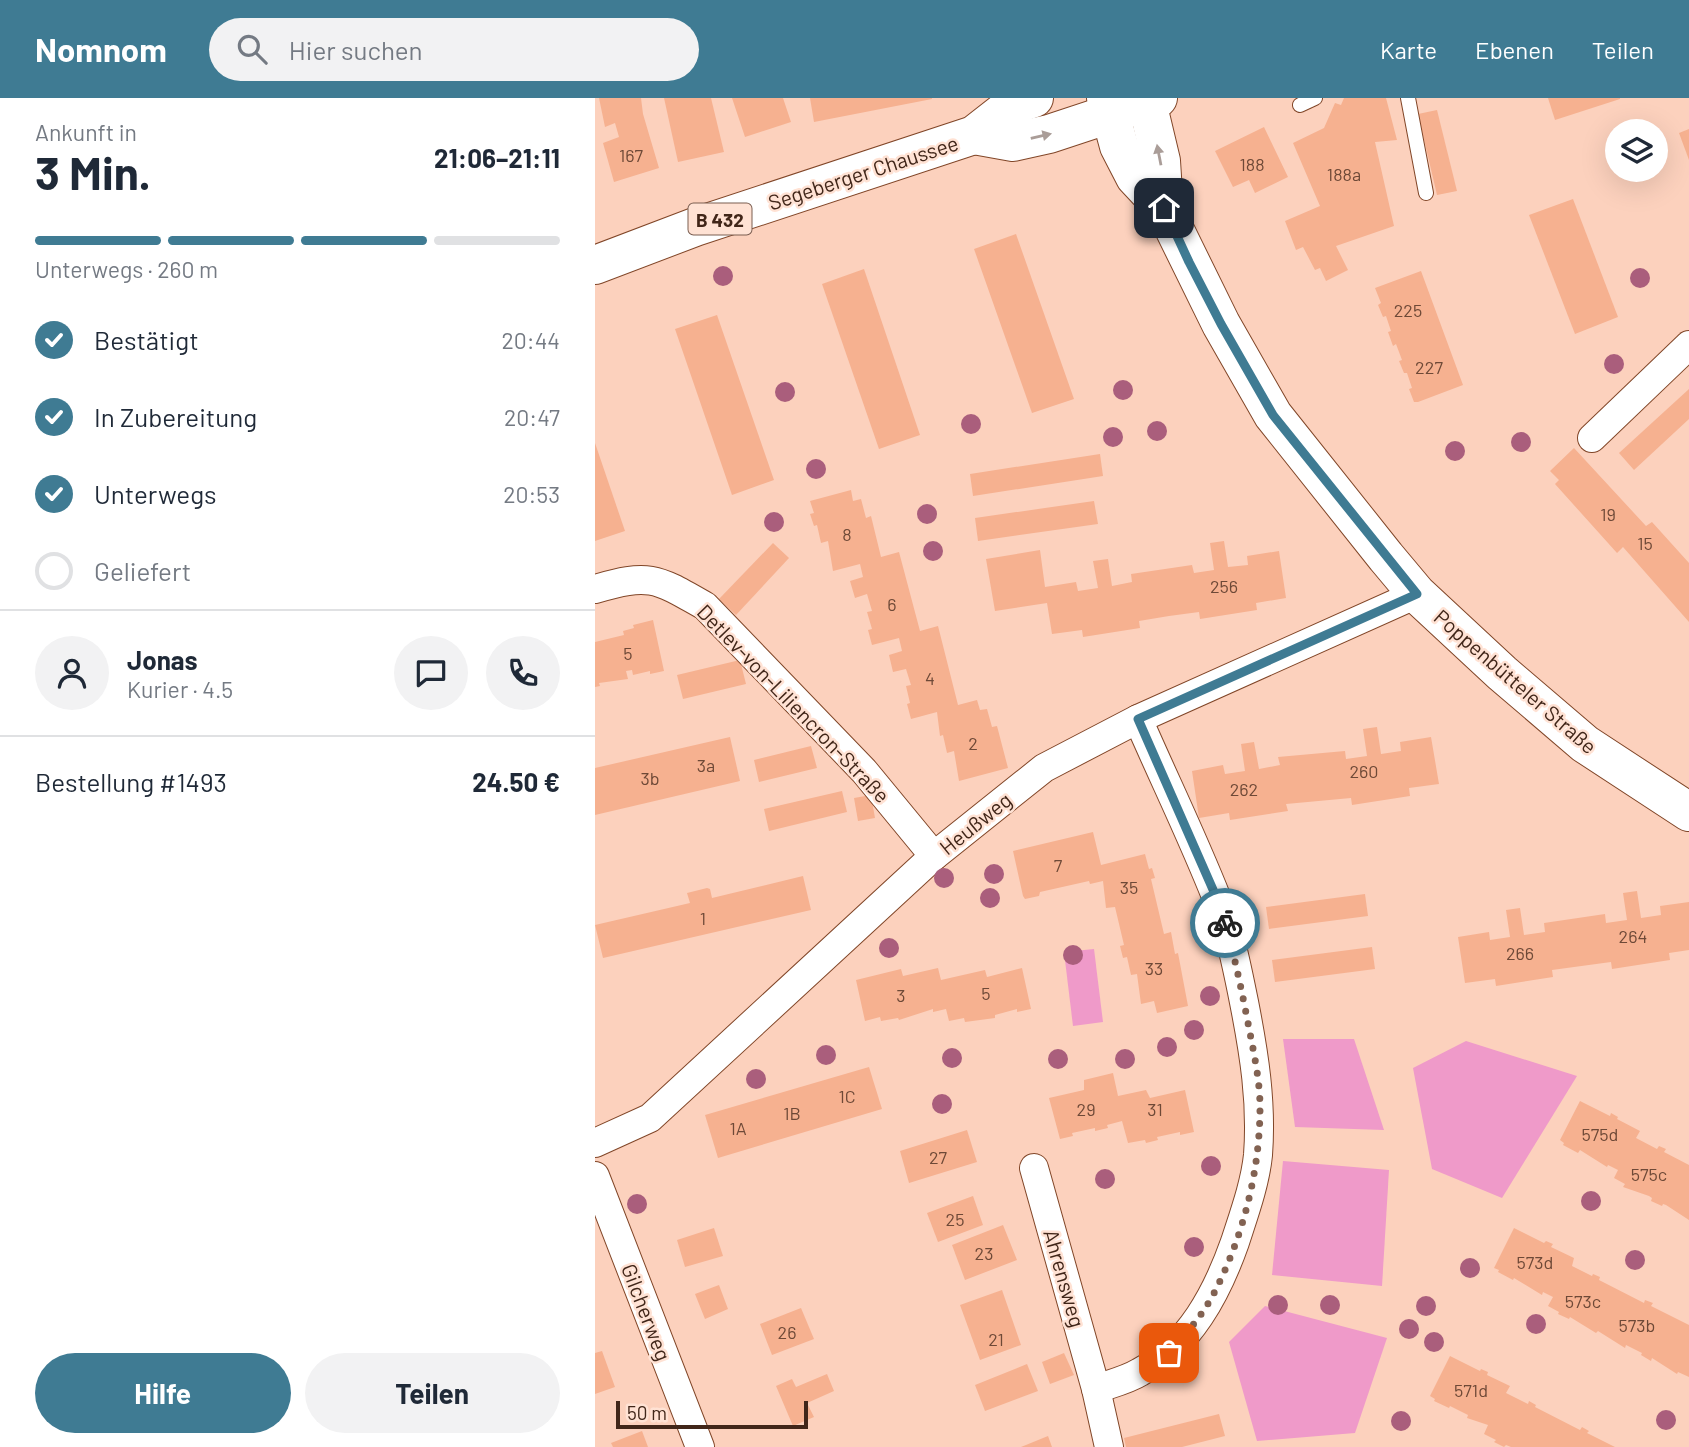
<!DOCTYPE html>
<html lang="de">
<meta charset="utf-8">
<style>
body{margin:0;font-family:Barlow,sans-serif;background:#f2f2f3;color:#1f2937;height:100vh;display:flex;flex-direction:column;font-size:26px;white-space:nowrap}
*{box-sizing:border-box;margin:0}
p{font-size:23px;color:#747a83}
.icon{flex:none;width:38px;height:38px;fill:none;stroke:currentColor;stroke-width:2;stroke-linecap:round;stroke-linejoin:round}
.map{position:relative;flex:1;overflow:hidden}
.sheet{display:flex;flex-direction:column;background:#fff;width:595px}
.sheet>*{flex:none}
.controls{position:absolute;left:1010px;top:21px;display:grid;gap:14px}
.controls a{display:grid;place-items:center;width:63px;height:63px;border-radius:50%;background:#fff;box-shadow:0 7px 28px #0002;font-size:35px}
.scale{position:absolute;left:21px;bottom:18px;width:192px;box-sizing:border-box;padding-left:7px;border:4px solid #412619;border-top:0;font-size:19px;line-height:24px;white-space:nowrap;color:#412619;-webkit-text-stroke:5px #ffe2d4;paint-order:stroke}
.pin{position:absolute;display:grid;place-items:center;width:60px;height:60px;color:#fff;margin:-30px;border-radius:14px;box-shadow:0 4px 10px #0006}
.courier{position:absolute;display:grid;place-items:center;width:70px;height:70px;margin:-35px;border:5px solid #3f7b93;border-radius:50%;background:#fff;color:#222;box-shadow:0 2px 9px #0007}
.headline em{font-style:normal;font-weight:700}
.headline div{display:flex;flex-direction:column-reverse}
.headline{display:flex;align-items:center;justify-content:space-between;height:119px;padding:0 35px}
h1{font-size:46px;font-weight:700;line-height:52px}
.bar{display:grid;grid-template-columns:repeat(4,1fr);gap:10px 7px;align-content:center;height:84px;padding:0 35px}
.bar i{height:9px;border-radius:5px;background:#e0e1e3}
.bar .current{background:#3f7b93}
.bar p{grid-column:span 4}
.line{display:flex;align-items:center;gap:18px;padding:0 35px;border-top:2px solid #e0e1e3}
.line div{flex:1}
.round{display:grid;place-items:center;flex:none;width:74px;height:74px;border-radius:37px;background:#f2f2f3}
ol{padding:0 35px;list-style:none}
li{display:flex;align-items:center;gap:21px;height:77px}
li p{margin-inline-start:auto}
li .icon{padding:7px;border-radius:50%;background:#3f7b93;color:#fff;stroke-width:4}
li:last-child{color:#747a83}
li i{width:38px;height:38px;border:4px solid #e0e1e3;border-radius:50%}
.button{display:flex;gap:14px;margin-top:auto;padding:14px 35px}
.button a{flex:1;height:80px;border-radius:42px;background:#3f7b93;color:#fff;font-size:28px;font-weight:700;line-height:80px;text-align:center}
.button a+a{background:#f2f2f3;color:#1f2937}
header{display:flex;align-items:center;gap:42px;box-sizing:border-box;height:98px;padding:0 35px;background:#3f7b93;color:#fff}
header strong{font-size:33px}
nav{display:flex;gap:38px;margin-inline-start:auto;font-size:24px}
.search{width:490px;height:63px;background:#f2f2f3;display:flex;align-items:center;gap:18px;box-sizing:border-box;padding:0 24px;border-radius:38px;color:#747a83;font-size:26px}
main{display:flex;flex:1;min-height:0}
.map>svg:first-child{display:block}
.park{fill:#ef9ac9}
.building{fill:#f6b190}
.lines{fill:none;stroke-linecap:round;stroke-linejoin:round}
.lane-casing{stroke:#814628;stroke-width:16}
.street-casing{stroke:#814628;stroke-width:30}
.secondary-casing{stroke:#814628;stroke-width:40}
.primary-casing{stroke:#814628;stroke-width:40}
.lane{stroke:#fff;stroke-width:14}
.street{stroke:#fff;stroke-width:28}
.secondary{stroke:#fff;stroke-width:38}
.primary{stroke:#fff;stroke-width:38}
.tree{fill:#aa5e7c}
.oneway{fill:#aa9d98}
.done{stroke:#826252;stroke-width:7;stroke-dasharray:0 12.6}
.route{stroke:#3f7b93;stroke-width:9}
.labels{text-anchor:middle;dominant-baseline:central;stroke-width:5;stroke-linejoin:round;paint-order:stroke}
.number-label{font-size:18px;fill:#6e4937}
.shield{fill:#ffe2d4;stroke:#7a5e51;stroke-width:2}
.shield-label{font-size:19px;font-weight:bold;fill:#412619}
.street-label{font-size:21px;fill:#412619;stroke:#ffe2d4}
</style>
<header>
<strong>Nomnom</strong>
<div class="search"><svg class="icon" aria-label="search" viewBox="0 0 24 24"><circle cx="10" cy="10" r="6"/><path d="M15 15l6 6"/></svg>Hier suchen</div>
<nav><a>Karte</a><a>Ebenen</a><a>Teilen</a></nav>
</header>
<main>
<section class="sheet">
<div class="headline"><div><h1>3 Min.</h1><p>Ankunft in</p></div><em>21:06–21:11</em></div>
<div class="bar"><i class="current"></i><i class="current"></i><i class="current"></i><i></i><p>Unterwegs · 260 m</p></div>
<ol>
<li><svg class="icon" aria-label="check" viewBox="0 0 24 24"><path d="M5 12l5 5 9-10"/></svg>Bestätigt<p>20:44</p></li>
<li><svg class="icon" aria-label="check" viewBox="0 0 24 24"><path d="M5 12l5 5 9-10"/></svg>In Zubereitung<p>20:47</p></li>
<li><svg class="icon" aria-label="check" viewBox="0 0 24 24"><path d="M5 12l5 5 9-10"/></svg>Unterwegs<p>20:53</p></li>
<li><i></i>Geliefert</li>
</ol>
<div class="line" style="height:126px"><a class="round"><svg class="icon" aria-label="person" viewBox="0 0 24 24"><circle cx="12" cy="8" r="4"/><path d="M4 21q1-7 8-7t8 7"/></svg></a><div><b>Jonas</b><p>Kurier · 4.5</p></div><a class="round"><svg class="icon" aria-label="chat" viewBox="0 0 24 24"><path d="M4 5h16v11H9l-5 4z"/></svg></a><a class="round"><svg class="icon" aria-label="phone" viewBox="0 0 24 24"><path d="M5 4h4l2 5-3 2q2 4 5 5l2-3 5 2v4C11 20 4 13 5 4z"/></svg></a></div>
<div class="line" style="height:91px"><div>Bestellung #1493</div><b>24.50 €</b></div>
<div class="button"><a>Hilfe</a><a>Teilen</a></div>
</section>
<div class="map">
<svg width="1094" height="1349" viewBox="0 0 1094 1349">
<rect width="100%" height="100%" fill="#fcd1bd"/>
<g class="park">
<path d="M499,851L508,924L478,928L469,854Z"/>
<path d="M688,941H759L789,1032L700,1029Z"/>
<path d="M871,943L982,978L907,1100L837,1071L818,970Z"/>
<path d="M688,1063L794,1072L787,1188L677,1177Z"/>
<path d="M670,1208L792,1240L760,1335L662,1343L634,1244Z"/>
</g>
<g class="building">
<path d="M4,0H46L48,16L64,70L19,84L8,45L24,39L20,25L10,29Z"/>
<path d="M69,0H116L129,54L83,64Z"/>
<path d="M137,0H188L196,24L150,39Z"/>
<path d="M215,0H337V1L219,24Z"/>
<path d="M749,0H791L802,42L780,44L799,128L741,148L753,172L731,183L725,170L720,172L708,149L701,152L690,123L725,108L698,45L729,30L740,5L746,7Z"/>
<path d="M953,0H1025V1L960,22Z"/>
<path d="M842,12L862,93L842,97L823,16Z"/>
<path d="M669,29L693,79L660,95L654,82L638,89L620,53Z"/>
<path d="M1094,31V62L1084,35Z"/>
<path d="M978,101L1023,219L980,236L934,117Z"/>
<path d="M421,136L479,301L437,315L379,151Z"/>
<path d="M269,171L325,337L284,351L227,186Z"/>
<path d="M826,173L868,287L823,304H819L814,291L817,290L812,275H809L804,263L807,262L801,246L798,248L793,234L796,233L791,218L788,219L783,207L786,205L780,190Z"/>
<path d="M122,217L179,382L137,397L80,231Z"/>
<path d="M1094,291V321L1039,372L1024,355Z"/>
<path d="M0,345L30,433L0,443Z"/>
<path d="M979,350L1051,428L1057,424L1094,465V524L1028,449L1022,455L960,386L964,382L955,373Z"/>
<path d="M505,356L508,378L378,398L375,376Z"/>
<path d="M256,392L258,403L266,401L271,420L276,418L286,459L304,454L325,533L343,528L363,607L382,602L385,612L392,611L397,629L402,628L413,670L364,683L359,653L352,655L348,637L345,638L342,614L316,621L312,606L315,605L311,588L316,587L311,571L298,574L294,557L307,553L304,540L277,547L273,532L277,531L272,514L277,513L272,496L260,500L255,483L268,479L265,466L238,473L233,443L226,445L222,427L219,428L215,416L219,415L215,403Z"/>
<path d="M499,403L503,426L383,443L380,420Z"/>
<path d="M629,443L633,469L653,467L652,458L684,453L691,500L661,505L662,512L605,521L604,514L574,518L544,523L545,530L488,539L487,532L457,536L452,505L400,513L391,461L445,452L450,489L481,484L483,493L503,490L498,463L513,461L517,488L537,484L536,476L597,467L599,475L619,472L615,445Z"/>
<path d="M178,445L194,460L141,517L124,501Z"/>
<path d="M58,522L69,573L55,576V573L38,577L37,572L31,573L33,581L4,585L5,588L0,589V544L29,537L28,533L39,530L38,527Z"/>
<path d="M145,562L151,586L88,601L82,577Z"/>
<path d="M782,629L786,656L806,653L805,644L836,639L844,686L814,690L815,698L757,707L756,700L691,706L693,713L635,722L634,715L604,720L597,673L628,667L630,676L650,673L646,646L659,644L664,671L685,667L683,659L750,653L751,661L772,658L768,631Z"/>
<path d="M135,639L145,683L0,717V670Z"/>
<path d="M216,648L222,670L164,684L159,662Z"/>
<path d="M247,693L252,714L174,733L169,711Z"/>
<path d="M276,697L280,720L263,723L259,700Z"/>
<path d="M498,734L506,767L550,756L554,771L557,770L560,780L556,781L569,836L576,834L580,856L583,855L593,908L562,915L559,903L546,906L542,876L536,877L532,859L528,860L525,848L529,847L520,809L511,810L508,783L495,786L494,783L445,794L444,798L430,801L428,798L418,753Z"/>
<path d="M208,778L216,812L8,860L0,827L95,805L92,795L112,790L115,791L117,800Z"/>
<path d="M1042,793L1046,820L1066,817L1065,808L1094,804V852L1074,855L1075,862L1017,871L1016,864L957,872L958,879L901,888L900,881L870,885L863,839L894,834L895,842L915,839L911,812L925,810L929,837L950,834L949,825L1010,816L1011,825L1032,822L1028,795Z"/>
<path d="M770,796L773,818L674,831L671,809Z"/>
<path d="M777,849L780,871L680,884L677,862Z"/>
<path d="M343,870L346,882L390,872L392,879L427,870L436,911L422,914V911L400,917V920L370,924L369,920L354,923L351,911L338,914V911L304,922L303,920L286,923L285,919L270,923L261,882L306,871L308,878Z"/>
<path d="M274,969L287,1011L123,1060L110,1017Z"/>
<path d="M518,975L523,998L551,992L555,1000L590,992L599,1034L585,1037V1034L562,1039L563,1042L551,1045L550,1042L533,1045L527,1023L512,1027L513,1030L500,1033V1030L477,1035L478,1038L465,1041L454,1000L489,992V982Z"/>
<path d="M985,1003L1015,1018L1016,1015L1023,1019L1022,1021L1045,1033L1041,1040L1062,1051L1064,1048L1071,1051L1069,1054L1094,1067V1122L1071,1107L1068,1106L1067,1108L1056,1103L1057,1100L1054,1098L1028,1089L1030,1086L1019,1080L1023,1072L1013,1067L1012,1069L985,1052L983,1055L968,1047L969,1045L965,1042Z"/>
<path d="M372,1032L382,1064L314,1085L305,1053Z"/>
<path d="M378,1098L388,1127L343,1144L332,1115Z"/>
<path d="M408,1127L422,1162L370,1182L357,1147Z"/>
<path d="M119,1130L128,1158L90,1169L82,1142Z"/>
<path d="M919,1130L949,1145L951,1143L958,1146L956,1149L979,1160L977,1168L997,1178L998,1176L1005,1179L1004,1182L1049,1205L1050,1202L1058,1205L1056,1208L1094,1227V1279L1083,1274L1082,1276L1057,1260L1056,1263L1046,1257L1047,1255L1031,1247L1030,1250L1003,1233L1001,1235L975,1219L974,1221L963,1216L964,1214L953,1208L958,1199L948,1194L947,1197L919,1180L918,1182L903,1174L904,1172L899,1170Z"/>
<path d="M124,1187L133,1211L110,1221L100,1196Z"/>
<path d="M407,1192L426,1247L385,1262L365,1207Z"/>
<path d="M206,1210L219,1241L177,1257L165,1226Z"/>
<path d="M7,1253L20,1289L0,1296V1255Z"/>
<path d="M469,1255L479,1277L455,1286L447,1264Z"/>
<path d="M855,1258L885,1273L886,1271L893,1274L892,1277L915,1288L911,1295L933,1306L934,1303L941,1307L940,1309L985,1332L987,1329L994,1333L992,1335L1020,1349H916L911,1347L909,1349L899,1344L901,1342L889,1336L893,1327L872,1320L873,1317L855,1308L854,1310L839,1303L840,1301L835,1298Z"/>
<path d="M432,1266L443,1293L390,1313L380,1287Z"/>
<path d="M232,1276L239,1293L212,1305L219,1319L198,1328L181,1288L197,1281L201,1289Z"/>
<path d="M624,1316L630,1338L587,1349H531L529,1340Z"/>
<path d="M47,1333L53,1349H18L16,1345Z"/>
<path d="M453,1338L457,1349H426Z"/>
</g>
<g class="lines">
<g class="lane-casing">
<g id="lane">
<path d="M813,0L831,95"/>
<path d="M705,7L720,0"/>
</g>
</g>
<g class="street-casing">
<g id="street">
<path d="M997,340L1094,247"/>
<path d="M0,491C55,475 61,480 110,508L269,673L339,758"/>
<path d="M0,1045L55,1020L339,758L449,670L543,621L822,496"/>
<path d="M439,1070L501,1291L514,1349"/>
<path d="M0,1078L105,1349"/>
<path d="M501,1291C515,1286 532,1282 545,1274C595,1247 622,1195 640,1144C649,1116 660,1086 663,1057C667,1004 659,955 649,904C642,869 635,834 622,801C598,740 569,681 543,621"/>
</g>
</g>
<g class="secondary-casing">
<g id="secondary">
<path d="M511,0L524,48L540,79L569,110L626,226L678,317L791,459L822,496L907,575L990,646L1094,714"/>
<path d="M551,0L566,63L569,110"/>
</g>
</g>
<g class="primary-casing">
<g id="primary">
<path d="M379,37L418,44L454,36L563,0"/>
<path d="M0,167L100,129L379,37L416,8L439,0"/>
</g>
</g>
<use href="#lane" class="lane"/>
<use href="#street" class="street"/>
<use href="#secondary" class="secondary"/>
<use href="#primary" class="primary"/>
</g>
<g class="tree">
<circle cx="128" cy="178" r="10"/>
<circle cx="1045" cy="180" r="10"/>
<circle cx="1019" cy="266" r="10"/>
<circle cx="528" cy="292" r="10"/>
<circle cx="190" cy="294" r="10"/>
<circle cx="376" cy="326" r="10"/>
<circle cx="562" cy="333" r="10"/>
<circle cx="518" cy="339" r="10"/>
<circle cx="926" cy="344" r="10"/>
<circle cx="860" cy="353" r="10"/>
<circle cx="221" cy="371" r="10"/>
<circle cx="332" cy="416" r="10"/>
<circle cx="179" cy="424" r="10"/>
<circle cx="338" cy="453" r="10"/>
<circle cx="399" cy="776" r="10"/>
<circle cx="349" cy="780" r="10"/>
<circle cx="395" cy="800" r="10"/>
<circle cx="294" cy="850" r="10"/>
<circle cx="478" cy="857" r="10"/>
<circle cx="615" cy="898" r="10"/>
<circle cx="599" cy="932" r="10"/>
<circle cx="572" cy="949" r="10"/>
<circle cx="231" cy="957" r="10"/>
<circle cx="357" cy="960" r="10"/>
<circle cx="463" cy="961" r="10"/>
<circle cx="530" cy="961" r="10"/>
<circle cx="161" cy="981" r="10"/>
<circle cx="347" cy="1006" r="10"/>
<circle cx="616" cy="1068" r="10"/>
<circle cx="510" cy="1081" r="10"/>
<circle cx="996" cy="1103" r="10"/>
<circle cx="42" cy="1106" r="10"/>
<circle cx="599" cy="1149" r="10"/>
<circle cx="1040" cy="1162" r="10"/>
<circle cx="875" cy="1170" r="10"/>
<circle cx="683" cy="1207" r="10"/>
<circle cx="735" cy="1207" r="10"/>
<circle cx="831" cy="1208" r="10"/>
<circle cx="941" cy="1226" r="10"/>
<circle cx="814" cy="1231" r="10"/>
<circle cx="839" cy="1244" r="10"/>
<circle cx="1071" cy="1322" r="10"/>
<circle cx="806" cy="1323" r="10"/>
</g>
<defs><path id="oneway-solid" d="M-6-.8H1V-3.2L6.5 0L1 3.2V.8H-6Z" transform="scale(1.75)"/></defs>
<g class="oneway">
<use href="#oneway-solid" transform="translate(446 38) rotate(-13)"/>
<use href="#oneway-solid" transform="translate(564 57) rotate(-101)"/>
</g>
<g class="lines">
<path class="done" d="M574,1255C590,1237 607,1218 619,1195C648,1139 665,1073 665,1009C665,983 659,956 654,930C647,894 640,860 630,825"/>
<path class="route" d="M569,110L594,164L626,226L678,317L822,496L543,621L623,803L630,825"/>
</g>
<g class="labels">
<g class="number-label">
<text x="36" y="57">167</text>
<text x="657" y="66">188</text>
<text x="749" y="76">188a</text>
<text x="813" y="212">225</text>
<text x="834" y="269">227</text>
<text x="1013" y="416">19</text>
<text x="252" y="436">8</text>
<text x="1050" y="445">15</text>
<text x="629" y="488">256</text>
<text x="297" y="506">6</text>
<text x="33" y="555">5</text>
<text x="335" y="580">4</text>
<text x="378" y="645">2</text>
<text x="111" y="667">3a</text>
<text x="769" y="673">260</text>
<text x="55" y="680">3b</text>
<text x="649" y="691">262</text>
<text x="463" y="767">7</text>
<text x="534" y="789">35</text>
<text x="108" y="820">1</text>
<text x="1038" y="838">264</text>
<text x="925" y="855">266</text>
<text x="559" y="870">33</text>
<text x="391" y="895">5</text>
<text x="306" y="897">3</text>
<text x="252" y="998">1C</text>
<text x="491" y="1011">29</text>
<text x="560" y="1011">31</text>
<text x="197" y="1015">1B</text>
<text x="143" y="1030">1A</text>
<text x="1005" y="1036">575d</text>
<text x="343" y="1059">27</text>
<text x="1054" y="1076">575c</text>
<text x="360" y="1121">25</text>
<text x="389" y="1155">23</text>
<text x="940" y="1164">573d</text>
<text x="988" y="1203">573c</text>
<text x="1042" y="1227">573b</text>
<text x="192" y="1234">26</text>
<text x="401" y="1241">21</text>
<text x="876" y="1292">571d</text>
</g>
<rect class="shield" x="93.5" y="105.5" width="63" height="31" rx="5"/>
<g class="shield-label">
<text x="125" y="121">B 432</text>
</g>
<g class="street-label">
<text transform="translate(268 74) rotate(-18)">Segeberger Chaussee</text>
<text transform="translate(921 583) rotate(41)">Poppenbütteler Straße</text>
<text transform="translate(199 605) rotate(46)">Detlev-von-Liliencron-Straße</text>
<text transform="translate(380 725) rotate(-39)">Heußweg</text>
<text transform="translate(470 1180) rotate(74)">Ahrensweg</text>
<text transform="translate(52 1214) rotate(69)">Gilcherweg</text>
</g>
</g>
</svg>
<div class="controls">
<a><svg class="icon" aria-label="layers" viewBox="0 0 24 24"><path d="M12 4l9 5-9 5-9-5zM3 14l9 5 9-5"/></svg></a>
</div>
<div class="scale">50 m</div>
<div class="pin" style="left:574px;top:1255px;background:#ea580c"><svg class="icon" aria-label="bag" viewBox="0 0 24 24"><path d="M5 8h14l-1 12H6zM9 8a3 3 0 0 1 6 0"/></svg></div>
<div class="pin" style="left:569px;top:110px;background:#1f2937"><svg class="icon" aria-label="home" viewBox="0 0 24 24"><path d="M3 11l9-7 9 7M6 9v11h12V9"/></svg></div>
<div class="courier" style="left:630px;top:825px"><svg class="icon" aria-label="bike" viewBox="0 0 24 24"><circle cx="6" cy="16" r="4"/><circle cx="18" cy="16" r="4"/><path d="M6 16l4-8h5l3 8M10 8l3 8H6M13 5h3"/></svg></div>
</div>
</main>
